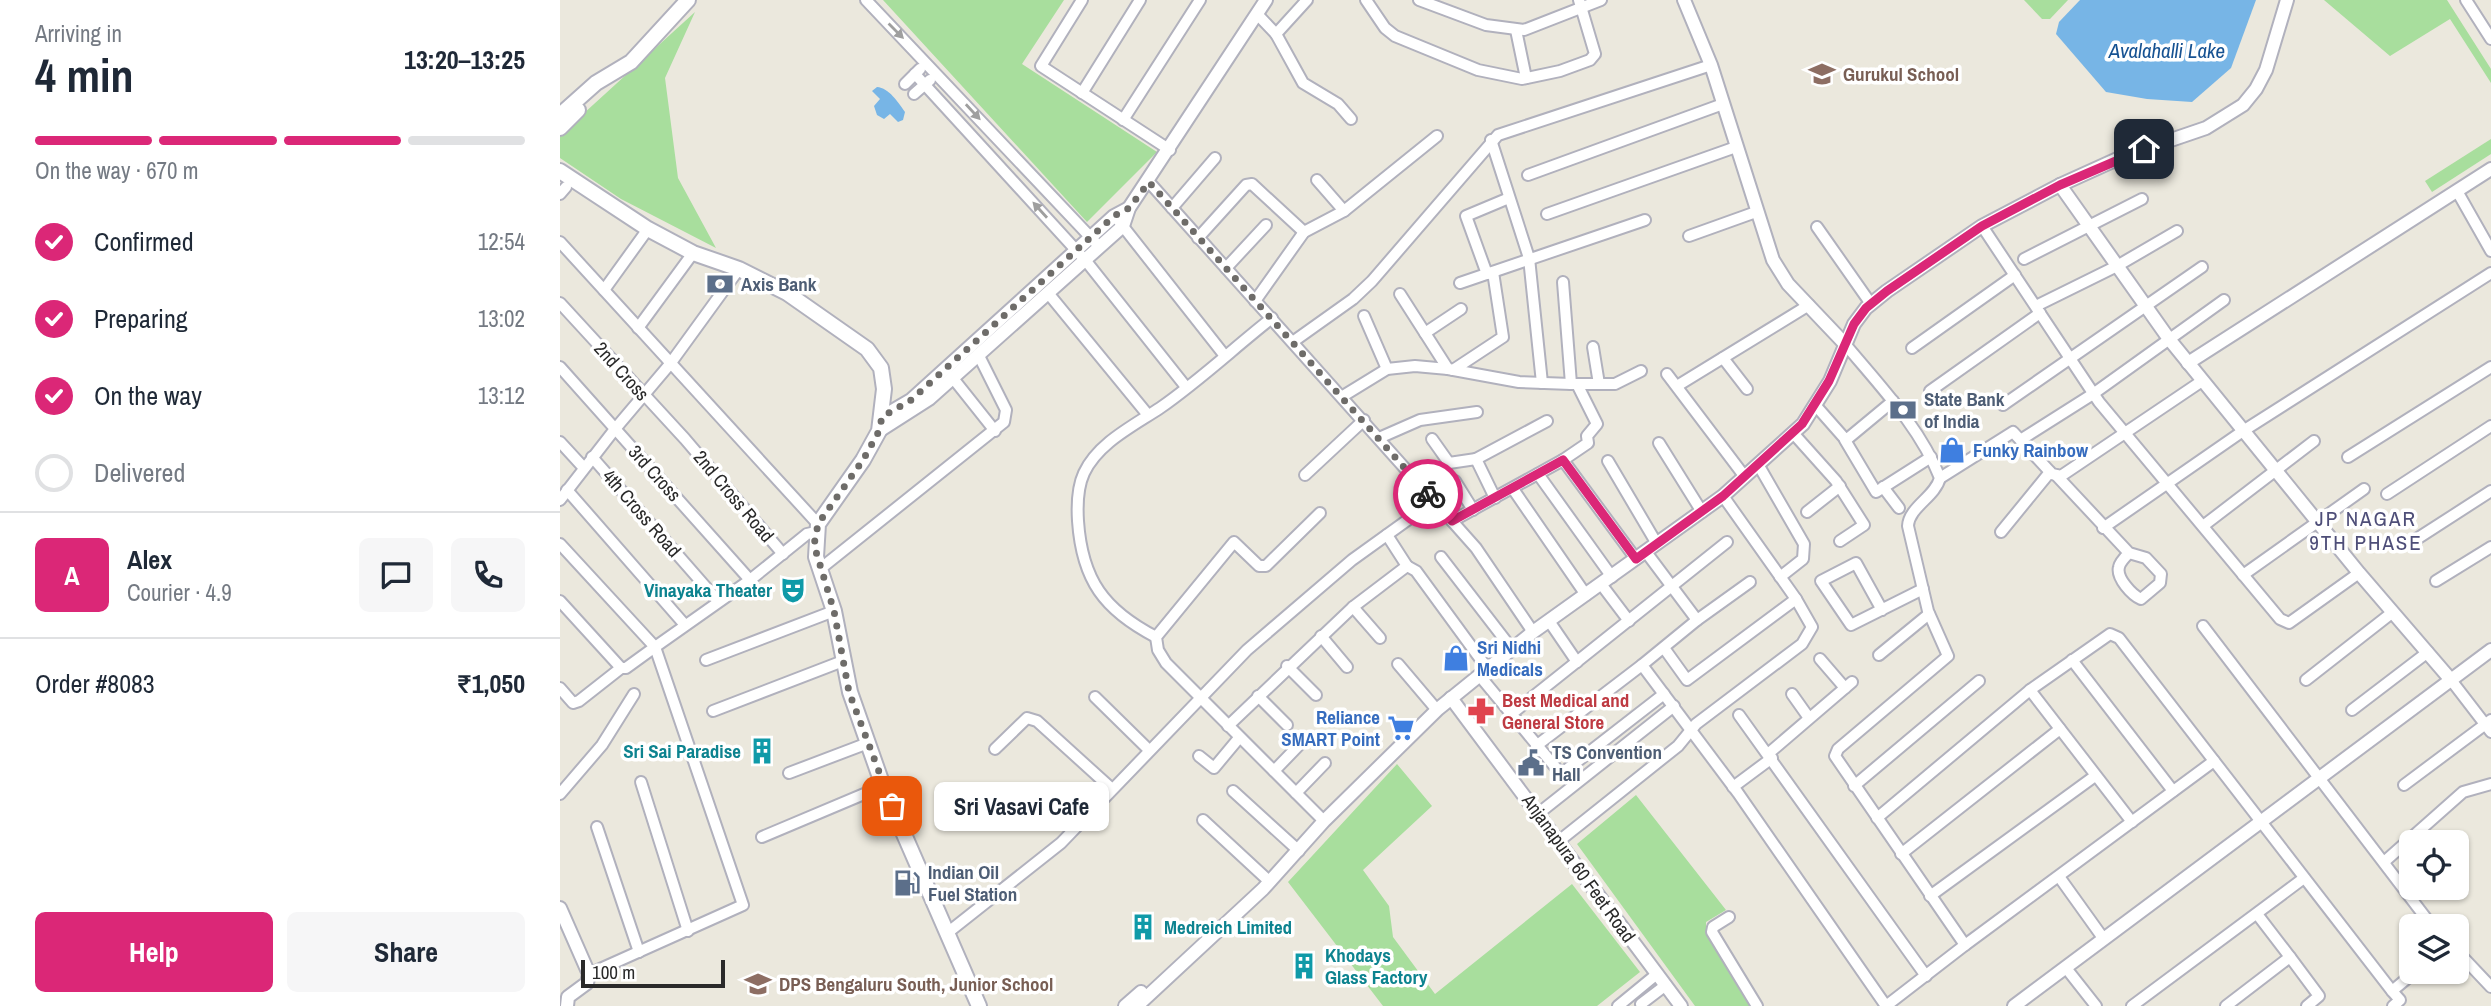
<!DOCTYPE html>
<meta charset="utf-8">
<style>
body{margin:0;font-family:"Archivo Narrow",sans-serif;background:#f6f6f7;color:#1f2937;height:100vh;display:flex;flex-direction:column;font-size:26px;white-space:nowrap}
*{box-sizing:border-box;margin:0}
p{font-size:23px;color:#747a83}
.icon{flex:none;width:38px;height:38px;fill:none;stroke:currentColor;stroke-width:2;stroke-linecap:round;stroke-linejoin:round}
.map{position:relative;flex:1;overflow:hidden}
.panel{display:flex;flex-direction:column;background:#fff;width:560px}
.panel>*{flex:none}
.buttons{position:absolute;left:1839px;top:830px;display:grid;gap:14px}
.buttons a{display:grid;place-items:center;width:70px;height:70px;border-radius:10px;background:#fff;box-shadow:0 2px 5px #0004;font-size:35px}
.scale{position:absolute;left:21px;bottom:18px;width:144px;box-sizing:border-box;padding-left:7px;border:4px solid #2a2a2a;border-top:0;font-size:19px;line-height:24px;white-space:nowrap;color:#2a2a2a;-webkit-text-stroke:5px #fff;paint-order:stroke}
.pin{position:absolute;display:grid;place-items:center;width:60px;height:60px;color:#fff;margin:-30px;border-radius:14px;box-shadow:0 4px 10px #0006}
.courier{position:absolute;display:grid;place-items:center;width:70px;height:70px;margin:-35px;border:5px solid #db2777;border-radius:50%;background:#fff;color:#222;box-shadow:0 2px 9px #0007}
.bubble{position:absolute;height:49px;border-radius:10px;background:#fff;box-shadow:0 2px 5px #0004;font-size:23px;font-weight:700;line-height:49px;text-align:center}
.overview em{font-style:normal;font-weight:700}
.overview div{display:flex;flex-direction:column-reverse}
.overview{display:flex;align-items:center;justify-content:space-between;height:119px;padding:0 35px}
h1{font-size:46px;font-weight:700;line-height:52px}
.bar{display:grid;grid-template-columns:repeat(4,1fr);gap:10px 7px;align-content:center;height:84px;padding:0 35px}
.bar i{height:9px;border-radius:5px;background:#e0e1e3}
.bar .current{background:#db2777}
.bar p{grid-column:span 4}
.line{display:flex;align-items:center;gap:18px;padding:0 35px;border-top:2px solid #e0e1e3}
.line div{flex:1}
.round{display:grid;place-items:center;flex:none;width:74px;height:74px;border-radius:10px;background:#f6f6f7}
ol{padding:0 35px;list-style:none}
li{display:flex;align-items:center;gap:21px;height:77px}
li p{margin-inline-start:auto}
li .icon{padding:7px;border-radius:50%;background:#db2777;color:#fff;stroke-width:4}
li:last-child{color:#747a83}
li i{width:38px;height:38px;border:4px solid #e0e1e3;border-radius:50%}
.cta{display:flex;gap:14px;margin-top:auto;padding:14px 35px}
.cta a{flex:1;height:80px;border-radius:10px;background:#db2777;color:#fff;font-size:28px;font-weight:700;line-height:80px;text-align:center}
.cta a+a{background:#f6f6f7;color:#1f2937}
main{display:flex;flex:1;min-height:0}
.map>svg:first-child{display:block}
.green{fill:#a8de9d}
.water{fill:#77b5e6}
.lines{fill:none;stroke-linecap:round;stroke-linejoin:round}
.minor-casing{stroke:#b1b1bd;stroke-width:14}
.tertiary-casing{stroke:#b1b1bd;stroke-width:16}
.secondary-casing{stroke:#b1b1bd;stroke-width:18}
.minor{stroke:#fff;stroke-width:10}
.tertiary{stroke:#fff;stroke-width:12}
.secondary{stroke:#fff;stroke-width:14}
.oneway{fill:#9f9f9f}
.done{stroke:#6e6c69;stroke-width:7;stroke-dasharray:0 12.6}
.route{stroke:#db2777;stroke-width:9}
.labels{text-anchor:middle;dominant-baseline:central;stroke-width:7;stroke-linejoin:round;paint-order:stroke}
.education-label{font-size:19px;font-weight:bold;fill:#785e54;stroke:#fff;text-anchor:start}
.service-label{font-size:19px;font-weight:bold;fill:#4e5e75;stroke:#fff;text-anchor:start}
.street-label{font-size:19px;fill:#2a2a2a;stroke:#fff}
.shop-label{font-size:19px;font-weight:bold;fill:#366cbe;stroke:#fff;text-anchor:start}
.culture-label{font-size:19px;font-weight:bold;fill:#0d838f;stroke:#fff;text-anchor:end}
.health-label{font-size:19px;font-weight:bold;fill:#be3a42;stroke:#fff;text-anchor:start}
.water-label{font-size:21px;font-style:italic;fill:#165292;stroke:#fff}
.neighbourhood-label{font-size:21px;letter-spacing:2px;fill:#4e4e78;stroke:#fff}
</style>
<main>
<section class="panel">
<div class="overview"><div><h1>4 min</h1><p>Arriving in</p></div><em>13:20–13:25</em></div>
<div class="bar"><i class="current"></i><i class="current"></i><i class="current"></i><i></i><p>On the way · 670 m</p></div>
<ol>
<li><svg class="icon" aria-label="check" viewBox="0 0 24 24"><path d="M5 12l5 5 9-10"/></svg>Confirmed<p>12:54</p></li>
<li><svg class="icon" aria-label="check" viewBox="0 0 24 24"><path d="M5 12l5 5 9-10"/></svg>Preparing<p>13:02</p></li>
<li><svg class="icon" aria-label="check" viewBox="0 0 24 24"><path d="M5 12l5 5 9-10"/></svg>On the way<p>13:12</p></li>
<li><i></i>Delivered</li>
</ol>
<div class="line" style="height:126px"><b class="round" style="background:#db2777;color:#fff">A</b><div><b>Alex</b><p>Courier · 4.9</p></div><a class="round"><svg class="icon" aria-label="chat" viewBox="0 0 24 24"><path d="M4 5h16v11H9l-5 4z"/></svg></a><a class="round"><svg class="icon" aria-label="phone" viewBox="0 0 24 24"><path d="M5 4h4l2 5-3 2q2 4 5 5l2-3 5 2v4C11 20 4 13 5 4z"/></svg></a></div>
<div class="line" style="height:91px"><div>Order #8083</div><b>₹1,050</b></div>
<div class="cta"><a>Help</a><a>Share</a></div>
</section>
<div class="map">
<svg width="1931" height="1006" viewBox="0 0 1931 1006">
<rect width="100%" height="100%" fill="#ebe8dd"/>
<g class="green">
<path d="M323,0H504L462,64L597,152L527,222Z"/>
<path d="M1464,0H1508L1490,19H1482Z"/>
<path d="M1764,0H1887L1931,69V83L1890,19L1830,56Z"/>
<path d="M135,12L105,78L118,178L156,248L61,199L0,158V135Z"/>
<path d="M1931,139V154L1872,192L1865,181Z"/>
<path d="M837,764L872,806L803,870L829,906L833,937L875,994L1012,884L1080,972L1037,1006H823L728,882Z"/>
<path d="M1076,795L1166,910L1146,922V930L1190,1006H1135L1017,844Z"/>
</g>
<g class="water">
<path d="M1520,0H1696L1671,68L1632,102L1587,99L1546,92L1496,34L1499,22Z"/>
<path d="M317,87C329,88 338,102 345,112L343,120L338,122L330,114L324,119L317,115L314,106L320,99L312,91Z"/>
</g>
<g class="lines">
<g class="minor-casing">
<g id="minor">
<path d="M306,0L535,242"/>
<path d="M522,0L481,66L610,150"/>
<path d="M806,0L825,28L835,36L918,70L962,79L1000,71L1030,60L1035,54L1019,0"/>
<path d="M859,0L926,25L964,30L1041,0"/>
<path d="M1906,0L1931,39"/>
<path d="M697,14L716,34L743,83L778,104L791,119"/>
<path d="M956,30L966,78"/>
<path d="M716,34L747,0"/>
<path d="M355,74L526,261L626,387"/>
<path d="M345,84L360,69"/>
<path d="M522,93L580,0"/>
<path d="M354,94L370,80"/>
<path d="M563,120L640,0"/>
<path d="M931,140L969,258L982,383"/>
<path d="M968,175L1163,104"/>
<path d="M757,180L784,211"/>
<path d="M589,182L892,521L916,548L973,632"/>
<path d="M1897,191L1931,251"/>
<path d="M0,194L6,187"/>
<path d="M612,208L655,158"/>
<path d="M987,214L1176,147"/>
<path d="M558,220L665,356"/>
<path d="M1422,226L1539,402L1720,619L1729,623L1799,573"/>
<path d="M1257,227L1311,304"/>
<path d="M1129,236L1196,212"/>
<path d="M638,238L686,185L692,184L744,232"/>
<path d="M0,242L258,524"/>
<path d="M1464,259L1582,199"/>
<path d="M666,268L706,225"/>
<path d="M927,274L906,216L949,198"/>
<path d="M1003,282L1011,384"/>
<path d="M900,283L1085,220"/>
<path d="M44,290L88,229"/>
<path d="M488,293L588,415"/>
<path d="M840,294L888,369"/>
<path d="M695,301L744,232L784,211L877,136"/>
<path d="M0,303L125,439L223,554"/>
<path d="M1476,306L1557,266L1617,231"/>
<path d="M804,316L827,369"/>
<path d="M78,328L133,253"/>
<path d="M865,333L901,309"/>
<path d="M734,341L793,299L812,281L938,135L1151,65"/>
<path d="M1285,344C1319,385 1360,427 1380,478C1375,497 1349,507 1348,526L1368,611L1388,656L1278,749L1275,756L1405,945L1326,1006"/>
<path d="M1033,347L1039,384"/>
<path d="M1352,348L1455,275"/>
<path d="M1163,358L1187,389"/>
<path d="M0,367L190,580"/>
<path d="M893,370L943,337L933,272"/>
<path d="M1107,374L1185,477"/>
<path d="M392,377L435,431"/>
<path d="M1117,386L1249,305"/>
<path d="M1370,391L1480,313"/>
<path d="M783,396L827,369L855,366L888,369L959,382L1011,384H1055L1081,371"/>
<path d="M1443,405L1642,267"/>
<path d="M1256,406L1286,440L1333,401"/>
<path d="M1233,433L1276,481L1304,525L1280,541"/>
<path d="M819,438L860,420L917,412"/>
<path d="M872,439L889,463L916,459"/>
<path d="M1462,439L1533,394L1664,300"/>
<path d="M1285,440L1316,492L1371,457"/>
<path d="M0,442L24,468"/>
<path d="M1099,443L1142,512"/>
<path d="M32,457L158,601"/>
<path d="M1788,457L1931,367"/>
<path d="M1003,460L1076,559"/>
<path d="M1048,461L1097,544"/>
<path d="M1199,466L1244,544L1243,559L1220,577"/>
<path d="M978,474L1052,577"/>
<path d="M745,475L804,420"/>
<path d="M1496,475L1569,553L1586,558L1601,574L1600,583L1581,599C1572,595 1556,578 1559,567C1560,562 1565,557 1569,553"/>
<path d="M1380,478L1453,432L1492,474L1501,476L1642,381"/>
<path d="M895,481L913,510"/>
<path d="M1323,487L1339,508"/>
<path d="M953,489L1026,595"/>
<path d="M7,490L125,625"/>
<path d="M1827,494L1931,426"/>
<path d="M935,498L916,459L987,421"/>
<path d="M0,500L55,429L110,364L179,269"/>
<path d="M1247,512L1280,486"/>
<path d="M760,513L706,566H699L674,542L596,637L598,650L606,663L764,821"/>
<path d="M892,521L1003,460L1028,443L1027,436L1037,424L1017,384"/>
<path d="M1643,526L1754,441"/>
<path d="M1543,528L1683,431L1931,273"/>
<path d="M1441,532L1490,472"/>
<path d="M827,535L847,566"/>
<path d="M1855,540L1931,491"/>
<path d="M0,544L95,647L66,668H61L0,601"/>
<path d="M1086,552L1137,620L1082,665L1178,793L1326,1006"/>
<path d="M881,557L952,649"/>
<path d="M260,569L444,422L446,410L418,354"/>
<path d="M1683,575L1804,489"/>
<path d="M1876,581L1931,547"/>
<path d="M1041,584L1069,621"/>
<path d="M793,607L820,638"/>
<path d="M1322,610L1296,563L1261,581L1291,625L1363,589"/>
<path d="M1137,620L1190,582"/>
<path d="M989,621L1017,662"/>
<path d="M1643,626L1872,926"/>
<path d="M761,636L787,667"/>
<path d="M596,637C544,610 522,580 518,521C517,505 517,488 524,473C538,443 573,426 600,408C639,381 675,347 712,318"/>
<path d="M1104,648L1127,680L1236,599L1163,496"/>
<path d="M1319,655L1369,614"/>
<path d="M1260,659L1285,688"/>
<path d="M146,660L274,611"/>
<path d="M1512,660L1613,791"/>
<path d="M838,664L877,710"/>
<path d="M727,666L756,695"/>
<path d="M919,675L1001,774L1104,694"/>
<path d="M1746,680L1833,612"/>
<path d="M1891,680L1931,732"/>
<path d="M0,688L13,703L19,701L61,668"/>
<path d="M1470,690L1572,822"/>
<path d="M1232,694L1249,718"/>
<path d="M698,696L727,725"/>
<path d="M535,697L589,750"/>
<path d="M1792,710L1868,652"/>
<path d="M153,711L283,661"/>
<path d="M950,715L1167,542"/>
<path d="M1179,715L1366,976"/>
<path d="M668,726L793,607L847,566L856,571L927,668"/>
<path d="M976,746L1082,665"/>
<path d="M435,749L467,718L477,721L552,789"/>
<path d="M1209,753L1292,682"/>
<path d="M639,756L654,768L679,738"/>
<path d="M714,771L742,742"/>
<path d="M229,773L308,743"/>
<path d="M81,782L128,931"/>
<path d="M1844,785L1931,720"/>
<path d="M1294,786L1419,681"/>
<path d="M1173,787L1212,758"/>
<path d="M673,791L739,851"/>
<path d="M736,793L765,763"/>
<path d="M0,794L42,745L74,694"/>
<path d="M979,813L1114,706"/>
<path d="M1317,818L1470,690L1550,634L1559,638L1832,991L1856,971"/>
<path d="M643,820L710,882"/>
<path d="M37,827L79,952"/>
<path d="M202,837L323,786"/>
<path d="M999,841L1118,746L1136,724L1242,644L1252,627L1236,599"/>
<path d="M1341,854L1500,729"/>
<path d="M1824,862L1903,792L1931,784"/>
<path d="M1500,878L1543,938"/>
<path d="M1370,896L1535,776"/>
<path d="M1169,917L1153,927L1152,932L1197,1006"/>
<path d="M386,934L501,843L687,650L792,560L874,501"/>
<path d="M1405,945L1654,761"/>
<path d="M1897,951L1931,987"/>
<path d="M1730,957L1759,996L1747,1006"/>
<path d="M1506,968L1536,1006"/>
<path d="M29,974L183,905L95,647L190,580L247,534L256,532"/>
<path d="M1832,991L1840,1000L1833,1006"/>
<path d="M1081,1004L1106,985"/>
<path d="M1058,1006L1097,974"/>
<path d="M1572,1006L1744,878"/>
<path d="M1666,1006L1730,957L1697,914"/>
</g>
</g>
<g class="tertiary-casing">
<g id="tertiary">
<path d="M1124,0L1151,65L1213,260L1228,284L1285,344"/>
<path d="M1500,185L1609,339L1799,573L1891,680"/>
<path d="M1628,363L1931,169"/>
<path d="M322,417L351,400L554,216L569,208"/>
<path d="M319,431L369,399L563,226L569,208L706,0"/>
<path d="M891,698L1121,1006"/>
<path d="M0,908L29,974L27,983L8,997L7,1006"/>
<path d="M565,1006L581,992"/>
<path d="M577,1006L703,889L764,821L878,709L973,632L1163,496L1243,424L1270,381L1294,324L1306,308L1327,291L1422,226L1500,185L1564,156L1646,128L1683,105L1696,89L1706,70L1727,0"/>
<path d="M1454,1006L1931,650"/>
</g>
</g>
<g class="secondary-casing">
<g id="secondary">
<path d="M0,115L36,83L71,62L128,0"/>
<path d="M0,128L18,110"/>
<path d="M0,171L88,229L133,253L179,269L227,293L307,349L321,368L324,389L319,431L303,460L258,524L256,557L274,611L290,692L323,786L419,1006"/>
</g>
</g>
<use href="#minor" class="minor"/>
<use href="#tertiary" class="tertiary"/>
<use href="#secondary" class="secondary"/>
</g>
<defs><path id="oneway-solid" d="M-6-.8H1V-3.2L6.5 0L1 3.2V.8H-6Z" transform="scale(1.75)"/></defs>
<g class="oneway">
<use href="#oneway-solid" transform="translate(336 31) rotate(45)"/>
<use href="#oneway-solid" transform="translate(413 112) rotate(47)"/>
<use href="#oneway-solid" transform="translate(480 210) rotate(-132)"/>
</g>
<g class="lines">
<path class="done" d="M332,806L289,692L274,611L254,545L258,524L303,460L319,431L322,417L351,400L554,216L569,208L589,182L868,494"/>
<path class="route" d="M868,494L892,521L1003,460L1076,559L1163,496L1242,424L1269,381L1294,324L1306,308L1327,291L1422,226L1500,185L1584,149"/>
</g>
<defs>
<g id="school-bare" transform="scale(2.1)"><path d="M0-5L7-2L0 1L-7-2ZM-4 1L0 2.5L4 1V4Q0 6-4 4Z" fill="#8d6e63" stroke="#fff" stroke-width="2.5" paint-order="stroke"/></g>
<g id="bank-bare" transform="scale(2.1)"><path d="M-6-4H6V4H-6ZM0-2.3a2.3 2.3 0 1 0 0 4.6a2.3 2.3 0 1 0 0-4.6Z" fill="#5c6f8a" stroke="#fff" stroke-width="2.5" paint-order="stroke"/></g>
<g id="shop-bare" transform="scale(2.1)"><path d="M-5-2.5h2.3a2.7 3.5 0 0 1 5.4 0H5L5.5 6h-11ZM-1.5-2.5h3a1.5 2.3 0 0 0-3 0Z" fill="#3f7fe0" stroke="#fff" stroke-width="2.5" paint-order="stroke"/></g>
<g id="theatre-bare" transform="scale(2.1)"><path d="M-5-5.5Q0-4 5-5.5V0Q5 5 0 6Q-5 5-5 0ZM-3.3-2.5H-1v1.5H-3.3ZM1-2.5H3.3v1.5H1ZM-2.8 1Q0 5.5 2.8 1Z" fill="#0f9aa8" stroke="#fff" stroke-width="2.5" paint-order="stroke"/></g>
<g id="pharmacy-bare" transform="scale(2.1)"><path d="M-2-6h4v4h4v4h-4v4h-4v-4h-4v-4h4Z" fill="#e0444e" stroke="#fff" stroke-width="2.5" paint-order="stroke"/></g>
<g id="supermarket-bare" transform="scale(2.1)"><path d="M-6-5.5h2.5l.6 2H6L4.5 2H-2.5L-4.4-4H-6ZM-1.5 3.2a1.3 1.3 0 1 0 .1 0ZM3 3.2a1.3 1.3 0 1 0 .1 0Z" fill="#3f7fe0" stroke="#fff" stroke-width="2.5" paint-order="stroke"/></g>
<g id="building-bare" transform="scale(2.1)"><path d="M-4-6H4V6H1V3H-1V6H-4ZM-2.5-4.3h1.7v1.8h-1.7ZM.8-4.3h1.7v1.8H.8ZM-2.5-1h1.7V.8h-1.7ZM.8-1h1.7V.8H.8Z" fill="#0f9aa8" stroke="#fff" stroke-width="2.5" paint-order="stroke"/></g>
<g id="civic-bare" transform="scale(2.1)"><path d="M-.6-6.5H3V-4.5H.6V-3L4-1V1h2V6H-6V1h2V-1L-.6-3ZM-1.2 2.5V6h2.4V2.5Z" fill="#5c6f8a" stroke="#fff" stroke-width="2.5" paint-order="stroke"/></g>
<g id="fuel-bare" transform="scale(2.1)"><path d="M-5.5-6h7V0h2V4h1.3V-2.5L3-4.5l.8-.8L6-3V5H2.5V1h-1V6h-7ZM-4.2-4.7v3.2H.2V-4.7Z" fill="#5c6f8a" stroke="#fff" stroke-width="2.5" paint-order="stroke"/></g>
</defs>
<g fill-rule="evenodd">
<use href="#school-bare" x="1262" y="74"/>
<use href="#bank-bare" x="160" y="284"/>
<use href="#bank-bare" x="1343" y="410"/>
<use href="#shop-bare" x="1392" y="450"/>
<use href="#theatre-bare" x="233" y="590"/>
<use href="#shop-bare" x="896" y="658"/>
<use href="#pharmacy-bare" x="921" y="711"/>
<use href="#supermarket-bare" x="841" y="728"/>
<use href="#building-bare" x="202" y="751"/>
<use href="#civic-bare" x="971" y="763"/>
<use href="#fuel-bare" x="347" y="883"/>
<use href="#building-bare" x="583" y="927"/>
<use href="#building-bare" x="744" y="966"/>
<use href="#school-bare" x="198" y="984"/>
</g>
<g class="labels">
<g class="education-label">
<text x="1283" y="74">Gurukul School</text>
<text x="219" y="984">DPS Bengaluru South, Junior School</text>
</g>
<g class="service-label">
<text x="181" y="284">Axis Bank</text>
<text x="1364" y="399">State Bank<tspan x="1364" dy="22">of India</tspan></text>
<text x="992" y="752">TS Convention<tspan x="992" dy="22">Hall</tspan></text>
<text x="368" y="872">Indian Oil<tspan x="368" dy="22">Fuel Station</tspan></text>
</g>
<g class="street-label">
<text transform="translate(62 371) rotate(48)">2nd Cross</text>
<text transform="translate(95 473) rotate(48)">3rd Cross</text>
<text transform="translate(174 496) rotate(50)">2nd Cross Road</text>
<text transform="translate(82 513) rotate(49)">4th Cross Road</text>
<text transform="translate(1019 868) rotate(54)">Anjanapura 60 Feet Road</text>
</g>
<g class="shop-label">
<text x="1413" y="450">Funky Rainbow</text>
<text x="917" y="647">Sri Nidhi<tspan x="917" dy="22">Medicals</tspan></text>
<text x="820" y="717" text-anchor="end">Reliance<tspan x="820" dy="22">SMART Point</tspan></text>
</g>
<g class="culture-label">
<text x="212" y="590">Vinayaka Theater</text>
<text x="181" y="751">Sri Sai Paradise</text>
<text x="604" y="927" text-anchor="start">Medreich Limited</text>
<text x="765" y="955" text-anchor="start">Khodays<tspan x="765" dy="22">Glass Factory</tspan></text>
</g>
<g class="health-label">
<text x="942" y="700">Best Medical and<tspan x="942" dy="22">General Store</tspan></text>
</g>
<g class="water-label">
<text x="1607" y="50">Avalahalli Lake</text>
</g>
<g class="neighbourhood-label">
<text x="1806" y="518">JP NAGAR<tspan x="1806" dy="24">9TH PHASE</tspan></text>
</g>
</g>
</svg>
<div class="buttons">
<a><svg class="icon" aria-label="locate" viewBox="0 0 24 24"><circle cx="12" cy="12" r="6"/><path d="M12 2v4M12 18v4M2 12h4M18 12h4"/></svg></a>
<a><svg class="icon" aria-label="layers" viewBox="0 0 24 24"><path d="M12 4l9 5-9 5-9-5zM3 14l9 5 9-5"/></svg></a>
</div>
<div class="scale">100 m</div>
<div class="pin" style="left:332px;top:806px;background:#ea580c"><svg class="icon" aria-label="bag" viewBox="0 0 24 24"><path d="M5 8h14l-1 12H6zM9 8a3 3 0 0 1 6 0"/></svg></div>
<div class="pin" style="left:1584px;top:149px;background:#1f2937"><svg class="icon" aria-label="home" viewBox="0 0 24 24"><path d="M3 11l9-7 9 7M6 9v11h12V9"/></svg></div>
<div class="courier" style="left:868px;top:494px"><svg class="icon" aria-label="bike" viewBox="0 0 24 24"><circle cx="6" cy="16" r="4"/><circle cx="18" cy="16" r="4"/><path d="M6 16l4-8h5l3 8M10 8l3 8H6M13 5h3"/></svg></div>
<div class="bubble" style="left:374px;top:782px;width:175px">Sri Vasavi Cafe</div>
</div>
</main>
